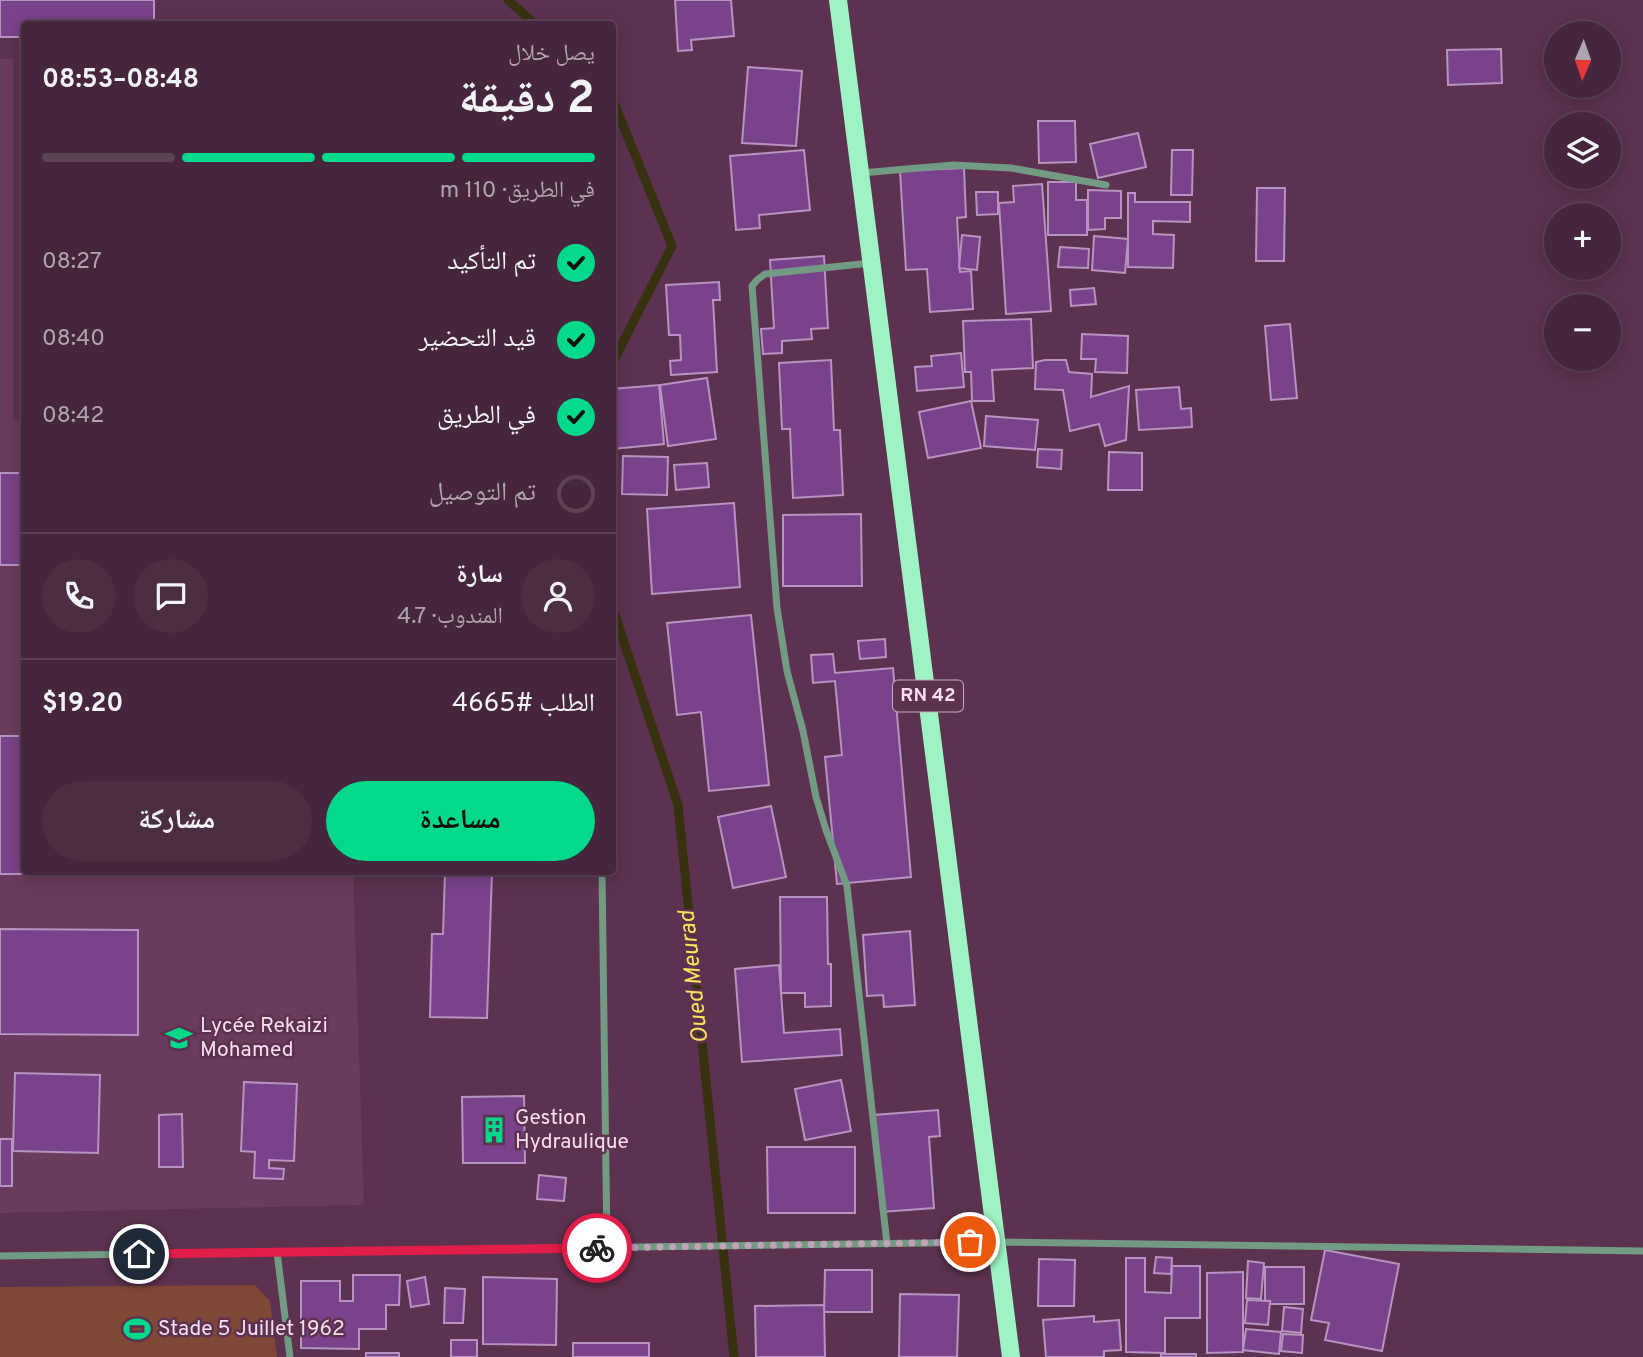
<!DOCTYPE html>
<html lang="ar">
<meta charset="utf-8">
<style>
body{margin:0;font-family:Overpass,"Noto Naskh Arabic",sans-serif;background:#4c2e43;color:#f1f3f6;direction:rtl;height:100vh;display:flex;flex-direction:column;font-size:26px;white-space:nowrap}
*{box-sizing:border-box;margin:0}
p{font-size:23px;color:#b0a5af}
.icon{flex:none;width:38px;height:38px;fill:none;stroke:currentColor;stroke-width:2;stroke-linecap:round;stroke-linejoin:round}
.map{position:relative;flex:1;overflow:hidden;direction:ltr}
.sheet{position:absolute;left:21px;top:21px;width:595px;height:854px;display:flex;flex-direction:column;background:#45263c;border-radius:7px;box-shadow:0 4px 18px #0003,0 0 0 2px #5d4356;direction:rtl}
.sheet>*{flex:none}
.needle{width:46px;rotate:182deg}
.fabs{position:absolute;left:1544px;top:21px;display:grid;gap:14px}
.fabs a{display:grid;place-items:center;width:77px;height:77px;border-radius:50%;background:#45263c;box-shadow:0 4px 18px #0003,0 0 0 2px #5d4356;font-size:35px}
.pin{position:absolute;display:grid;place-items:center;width:60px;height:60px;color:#fff;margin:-30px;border:4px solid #fff;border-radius:50%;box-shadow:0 2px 7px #0007}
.courier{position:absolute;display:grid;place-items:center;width:70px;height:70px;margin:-35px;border:5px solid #e11d48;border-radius:50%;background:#fff;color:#222;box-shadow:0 2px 9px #0007}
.summary em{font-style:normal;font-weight:700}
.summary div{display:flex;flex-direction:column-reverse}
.summary{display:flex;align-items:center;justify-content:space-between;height:119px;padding:0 21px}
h1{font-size:46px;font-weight:700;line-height:52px}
.bar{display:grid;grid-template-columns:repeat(4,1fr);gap:10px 7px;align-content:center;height:84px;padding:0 21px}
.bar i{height:9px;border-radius:5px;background:#5d4356}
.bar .selected{background:#03d98b}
.bar p{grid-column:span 4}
.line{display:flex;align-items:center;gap:18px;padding:0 21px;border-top:2px solid #5d4356}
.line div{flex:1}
.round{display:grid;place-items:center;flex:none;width:74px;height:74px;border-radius:37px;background:#4c2e43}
ol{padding:0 21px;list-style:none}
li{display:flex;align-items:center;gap:21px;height:77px}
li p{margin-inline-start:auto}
li .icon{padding:7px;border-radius:50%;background:#03d98b;color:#111;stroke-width:4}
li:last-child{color:#b0a5af}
li i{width:38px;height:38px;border:4px solid #5d4356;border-radius:50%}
.cta{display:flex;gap:14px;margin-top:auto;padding:14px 21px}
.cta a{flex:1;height:80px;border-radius:42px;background:#03d98b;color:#111;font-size:28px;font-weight:700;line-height:80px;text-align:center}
.cta a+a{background:#4c2e43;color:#f1f3f6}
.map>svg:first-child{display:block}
.built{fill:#6b3b5d}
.green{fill:#7f4735}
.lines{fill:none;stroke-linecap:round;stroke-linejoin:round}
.stream{stroke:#383110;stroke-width:9}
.building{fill:#7a428a;stroke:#b693c0;stroke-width:2}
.street{stroke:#739b84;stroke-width:7}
.primary{stroke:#9df3c3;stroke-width:18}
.done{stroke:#c1a2b7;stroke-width:7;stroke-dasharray:0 12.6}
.route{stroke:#e11d48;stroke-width:9}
.labels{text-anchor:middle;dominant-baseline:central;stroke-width:5;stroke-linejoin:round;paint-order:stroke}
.shield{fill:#5c3250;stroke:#c9aabf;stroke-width:2}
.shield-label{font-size:19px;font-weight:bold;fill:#f8deef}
.poi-label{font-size:21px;fill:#f8deef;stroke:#5c3250;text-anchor:start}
.water-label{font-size:23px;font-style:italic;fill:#fce259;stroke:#5c3250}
</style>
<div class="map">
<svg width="1643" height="1357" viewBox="0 0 1643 1357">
<rect width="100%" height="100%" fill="#5c3250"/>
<path class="built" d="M0,59H13V420L24,421V872H353L364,1205L0,1213Z"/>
<path class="green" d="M255,1285L270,1301L277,1357H0V1287Z"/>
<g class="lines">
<g class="stream">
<path d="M508,0L535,24"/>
<path d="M612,98L672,246L612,364"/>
<path d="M612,606L678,805L734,1357"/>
</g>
</g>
<g class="building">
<path d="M0,0H154V24H24V37H0Z"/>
<path d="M675,0H731L734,36L691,40L692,50L678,51Z"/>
<path d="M1501,49L1502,83L1448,85L1447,50Z"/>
<path d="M748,67L802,71L796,146L742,143Z"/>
<path d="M1038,121H1075L1076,162L1039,163Z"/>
<path d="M1138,133L1146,167L1098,178L1090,144Z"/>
<path d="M804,150L810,210L759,215L760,228L736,230L730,156Z"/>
<path d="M1172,150H1193L1192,195H1171Z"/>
<path d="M964,168L966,217L957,218L960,272L971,271L973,309L930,312L927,269L906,270L900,171Z"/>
<path d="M1048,182H1076V200H1087V235H1048Z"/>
<path d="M1042,184L1051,311L1006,314L999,203L1014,202L1013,186Z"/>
<path d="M1257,188H1285L1284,261H1256Z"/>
<path d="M1088,190L1121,191V218H1105V229L1088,230Z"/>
<path d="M976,192H998V214L977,215Z"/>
<path d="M1128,193H1135V202H1190V222L1153,221V234L1174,235L1173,268L1128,267Z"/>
<path d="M962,235L980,237L977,270L959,268Z"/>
<path d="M1094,236L1128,239L1125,273L1092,270Z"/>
<path d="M1060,247L1089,249L1088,268L1058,267Z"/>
<path d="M824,256L828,328L811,329L812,339L782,341V353L763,354L761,329L774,328L770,260Z"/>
<path d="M719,282L720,300H713L717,372L671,375L670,361L681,360L680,335H669L666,285Z"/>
<path d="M1094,288L1096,304L1071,306L1070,290Z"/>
<path d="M1031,319L1033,368L992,370L994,401H972L971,372H965L963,321Z"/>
<path d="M1290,324L1297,398L1271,400L1265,326Z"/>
<path d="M1082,334L1128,336L1127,373L1095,372L1096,359H1081Z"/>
<path d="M961,353L964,387L917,391L915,367L932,366L931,356Z"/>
<path d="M831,360L834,430H840L843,495L793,498L790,429H782L779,363Z"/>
<path d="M1045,360H1066L1069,372L1092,374L1091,397L1129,386L1126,440L1105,446L1099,424L1070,431L1063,390L1035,389L1036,362Z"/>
<path d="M707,378L716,439L668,446L660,385Z"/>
<path d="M659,385L664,444L612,449V389Z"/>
<path d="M1179,387L1181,409L1191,408L1192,427L1139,430L1136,390Z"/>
<path d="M971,401L981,448L928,458L919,412Z"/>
<path d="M986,416L1038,420L1035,450L984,446Z"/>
<path d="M1038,449L1062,450L1061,469L1037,467Z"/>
<path d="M1109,452L1142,453V490H1108Z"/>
<path d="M623,456L668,457L667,495L622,494Z"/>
<path d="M707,463L709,487L676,490L674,465Z"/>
<rect x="0" y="473" width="24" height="92"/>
<path d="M734,503L740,587L652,594L647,509Z"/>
<path d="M861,514L862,586H783V515Z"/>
<path d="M751,615L769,785L709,791L701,712L677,715L667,623Z"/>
<path d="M885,639L886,657L860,659L858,641Z"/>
<path d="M833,654L835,673L893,668L911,877L837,884L825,757L842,755L835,681L813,683L811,655Z"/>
<path d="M0,736H24V872H40V874H0Z"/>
<path d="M771,806L786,877L733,888L718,817Z"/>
<path d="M445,872H492L487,1018L430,1017L432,934H443Z"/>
<path d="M780,897H827L828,964H831V1006L805,1007V993H781Z"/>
<path d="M0,929L138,930V1035L0,1034Z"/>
<path d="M910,931L915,1005L884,1007L883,995L867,996L863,935Z"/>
<path d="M779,965L784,1033L840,1029L842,1055L742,1062L735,969Z"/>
<path d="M15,1073L100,1075L98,1153L13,1151Z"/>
<path d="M841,1080L851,1131L805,1140L795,1089Z"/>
<path d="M244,1082L297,1084L294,1161L269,1160V1168L284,1169L283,1179L254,1178L255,1152L241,1151Z"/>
<path d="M524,1096L525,1163H463L462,1097Z"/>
<path d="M938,1110L940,1136L929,1137L934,1208L881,1212L874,1115Z"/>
<path d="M182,1114L183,1167H159V1115Z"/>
<rect x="0" y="1139" width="12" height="47"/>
<path d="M767,1147H855V1213H768Z"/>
<path d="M539,1175L566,1178L564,1201L537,1199Z"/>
<path d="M1325,1250L1399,1264L1382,1351L1325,1340L1329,1323L1311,1320Z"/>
<path d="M1156,1257L1172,1258L1171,1274L1154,1273Z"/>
<path d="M1126,1258H1145V1292L1171,1293L1172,1266H1200V1318H1165V1353L1126,1352Z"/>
<path d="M1039,1259L1075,1260L1074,1306H1038Z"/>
<path d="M1248,1261L1264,1263L1261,1299L1246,1298Z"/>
<rect x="1265" y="1267" width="39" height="37"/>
<path d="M825,1270H872V1312H824Z"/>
<path d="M1243,1272V1352L1207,1353V1273Z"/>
<path d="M353,1275H400L399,1305H386V1329H359V1349L301,1348V1281H340V1301H353Z"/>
<path d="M425,1277L429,1304L411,1307L407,1281Z"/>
<path d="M483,1277L557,1279L556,1345L483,1344Z"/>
<path d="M445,1288L465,1289L463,1323H444Z"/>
<path d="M900,1294L959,1295L957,1357H899Z"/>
<path d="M1247,1300L1270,1301L1268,1325L1245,1323Z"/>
<path d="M824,1305L825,1357H756L755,1306Z"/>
<path d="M1284,1307L1303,1309L1301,1333L1282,1331Z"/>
<path d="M1094,1316V1322L1119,1320L1121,1350L1104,1351V1357H1046L1043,1320Z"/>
<path d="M1246,1329L1281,1332L1279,1354L1243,1350Z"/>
<path d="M1283,1334L1303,1335L1302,1353L1281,1351Z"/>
<rect x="451" y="1340" width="26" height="17"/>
<rect x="573" y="1343" width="76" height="14"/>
<rect x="366" y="1353" width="33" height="4"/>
<rect x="1161" y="1354" width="35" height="3"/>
</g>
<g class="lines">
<g class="street">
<path d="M861,173L953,165L1011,168L1106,185"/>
<path d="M871,263L765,274L757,280L752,286L777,608L787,671L803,731L816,797L826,830L847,886L887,1244"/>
<path d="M602,872L607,1248"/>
<path d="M277,1252L290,1357"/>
<path d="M0,1256L998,1242L1643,1251"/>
</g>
<path class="primary" d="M838,0L1011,1357"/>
</g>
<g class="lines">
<path class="done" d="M597,1248L970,1242"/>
<path class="route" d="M139,1254L597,1248"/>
</g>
<defs>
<g id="school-bare" transform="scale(2.1)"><path d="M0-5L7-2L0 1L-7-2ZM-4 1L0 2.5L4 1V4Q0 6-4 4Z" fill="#03d98b" stroke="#5c3250" stroke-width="2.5" paint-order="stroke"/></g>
<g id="building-bare" transform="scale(2.1)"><path d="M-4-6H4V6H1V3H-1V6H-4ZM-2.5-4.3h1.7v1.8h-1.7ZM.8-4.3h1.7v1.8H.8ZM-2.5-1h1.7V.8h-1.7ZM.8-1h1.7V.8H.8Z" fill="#03d98b" stroke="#5c3250" stroke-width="2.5" paint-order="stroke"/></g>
<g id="stadium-bare" transform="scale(2.1)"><path d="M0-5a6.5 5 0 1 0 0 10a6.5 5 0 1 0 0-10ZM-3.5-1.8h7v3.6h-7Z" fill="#03d98b" stroke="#5c3250" stroke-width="2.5" paint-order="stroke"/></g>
</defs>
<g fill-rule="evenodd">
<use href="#school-bare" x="179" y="1038"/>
<use href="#building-bare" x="494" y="1130"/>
<use href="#stadium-bare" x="137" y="1329"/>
</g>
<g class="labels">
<rect class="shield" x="893" y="680.5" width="70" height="31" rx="5"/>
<g class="shield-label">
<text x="928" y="696">RN 42</text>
</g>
<g class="poi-label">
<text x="200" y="1026">Lycée Rekaizi<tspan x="200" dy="24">Mohamed</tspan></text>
<text x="515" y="1118">Gestion<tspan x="515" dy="24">Hydraulique</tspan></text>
<text x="158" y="1329">Stade 5 Juillet 1962</text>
</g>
<g class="water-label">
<text transform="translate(695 977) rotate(-96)">Oued Meurad</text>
</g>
</g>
</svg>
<div class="fabs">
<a><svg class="needle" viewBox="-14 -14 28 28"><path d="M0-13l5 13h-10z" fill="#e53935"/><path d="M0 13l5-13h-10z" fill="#b0a5af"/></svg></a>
<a><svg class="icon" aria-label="layers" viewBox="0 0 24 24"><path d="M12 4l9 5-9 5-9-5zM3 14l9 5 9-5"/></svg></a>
<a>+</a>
<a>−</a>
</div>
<div class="pin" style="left:970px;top:1242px;background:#ea580c"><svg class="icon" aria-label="bag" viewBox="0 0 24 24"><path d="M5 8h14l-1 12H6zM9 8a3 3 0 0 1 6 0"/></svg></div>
<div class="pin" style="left:139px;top:1254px;background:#1f2937"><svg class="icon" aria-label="home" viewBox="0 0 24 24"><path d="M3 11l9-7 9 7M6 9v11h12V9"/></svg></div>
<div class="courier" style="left:597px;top:1248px"><svg class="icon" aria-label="bike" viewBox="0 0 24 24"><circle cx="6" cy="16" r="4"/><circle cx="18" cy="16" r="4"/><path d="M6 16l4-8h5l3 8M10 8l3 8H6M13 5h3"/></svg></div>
<section class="sheet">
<div class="summary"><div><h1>2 دقيقة</h1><p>يصل خلال</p></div><em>08:48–08:53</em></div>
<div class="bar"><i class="selected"></i><i class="selected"></i><i class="selected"></i><i></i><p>في الطريق · 110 m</p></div>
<ol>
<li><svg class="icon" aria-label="check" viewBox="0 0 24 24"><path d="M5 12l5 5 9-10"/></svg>تم التأكيد<p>08:27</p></li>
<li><svg class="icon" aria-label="check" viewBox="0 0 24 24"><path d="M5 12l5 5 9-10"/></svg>قيد التحضير<p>08:40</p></li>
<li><svg class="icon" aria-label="check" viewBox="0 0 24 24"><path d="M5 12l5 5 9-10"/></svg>في الطريق<p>08:42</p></li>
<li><i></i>تم التوصيل</li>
</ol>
<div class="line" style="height:126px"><a class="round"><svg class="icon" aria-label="person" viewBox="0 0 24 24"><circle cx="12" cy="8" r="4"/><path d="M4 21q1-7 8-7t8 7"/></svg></a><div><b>سارة</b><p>المندوب · 4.7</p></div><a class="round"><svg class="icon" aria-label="chat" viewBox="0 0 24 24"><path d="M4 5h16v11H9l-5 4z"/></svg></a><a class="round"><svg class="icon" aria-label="phone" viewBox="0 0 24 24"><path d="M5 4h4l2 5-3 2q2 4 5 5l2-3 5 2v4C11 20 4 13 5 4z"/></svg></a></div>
<div class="line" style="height:91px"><div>الطلب #4665</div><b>$19.20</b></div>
<div class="cta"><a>مساعدة</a><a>مشاركة</a></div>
</section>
</div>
